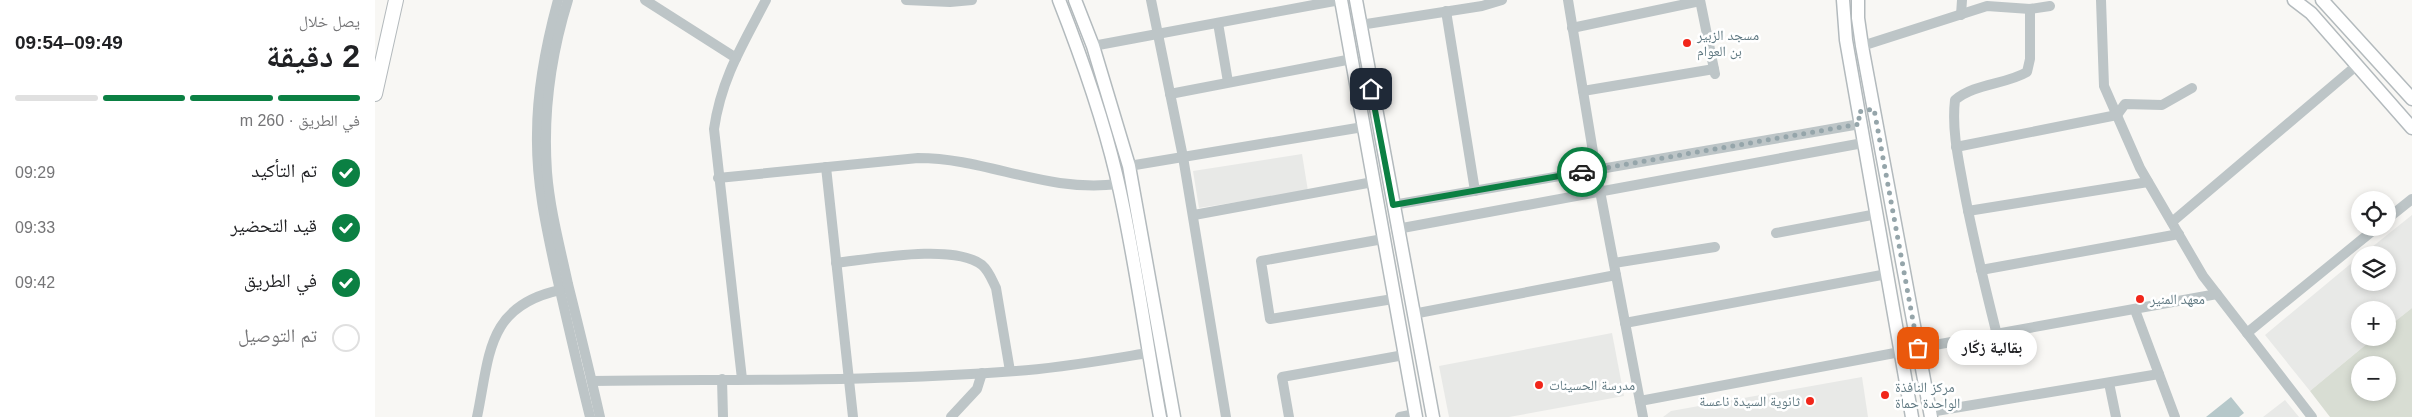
<!DOCTYPE html>
<html lang="ar">
<meta charset="utf-8">
<style>
body{margin:0;font-family:Arial,"Noto Naskh Arabic",sans-serif;background:#f6f6f6;color:#202124;direction:rtl;height:100vh;display:flex;flex-direction:column;font-size:19px;white-space:nowrap}
*{box-sizing:border-box;margin:0}
p{font-size:16px;color:#757577}
.icon{flex:none;width:28px;height:28px;fill:none;stroke:currentColor;stroke-width:2;stroke-linecap:round;stroke-linejoin:round}
.map{position:relative;flex:1;overflow:hidden;direction:ltr}
.sheet{display:flex;flex-direction:column;background:#fff;width:375px}
.sheet>*{flex:none}
.fabs{position:absolute;left:1976px;top:191px;display:grid;gap:10px}
.fabs a{display:grid;place-items:center;width:45px;height:45px;border-radius:50%;background:#fff;box-shadow:0 2px 8px #0003;font-size:25px}
.pin{position:absolute;display:grid;place-items:center;width:42px;height:42px;color:#fff;margin:-21px;border-radius:10px;box-shadow:0 2px 8px #0006}
.courier{position:absolute;display:grid;place-items:center;width:50px;height:50px;margin:-25px;border:4px solid #0b8043;border-radius:50%;background:#fff;color:#222;box-shadow:0 1px 6px #0007}
.bubble{position:absolute;height:35px;border-radius:18px;background:#fff;box-shadow:0 2px 8px #0003;font-size:16px;font-weight:700;line-height:35px;text-align:center;direction:rtl}
.summary em{font-style:normal;font-weight:700}
.summary div{display:flex;flex-direction:column-reverse}
.summary{display:flex;align-items:center;justify-content:space-between;height:85px;padding:0 15px}
h1{font-size:32px;font-weight:700;line-height:38px}
.bar{display:grid;grid-template-columns:repeat(4,1fr);gap:8px 5px;align-content:center;height:60px;padding:0 15px}
.bar i{height:6px;border-radius:4px;background:#e0e0e0}
.bar .on{background:#0b8043}
.bar p{grid-column:span 4}
ol{padding:0 15px;list-style:none}
li{display:flex;align-items:center;gap:15px;height:55px}
li p{margin-inline-start:auto}
li .icon{padding:5px;border-radius:50%;background:#0b8043;color:#fff;stroke-width:4}
li:last-child{color:#757577}
li i{width:28px;height:28px;border:2px solid #e0e0e0;border-radius:50%}
main{display:flex;flex:1;min-height:0}
.map>svg:first-child{display:block}
.built{fill:#e8e9e7}
.green{fill:#d8ddd3;fill-rule:evenodd}
.water{fill:#b6c8ca}
.lines{fill:none;stroke-linecap:round;stroke-linejoin:round}
.major-casing{stroke:#b3babd;stroke-width:15}
.highway-casing{stroke:#b3b9bc;stroke-width:16}
.minor{stroke:#bdc5c7;stroke-width:10}
.major{stroke:#fff;stroke-width:12}
.highway{stroke:#fff;stroke-width:14}
.done{stroke:#95a5aa;stroke-width:5;stroke-dasharray:0 9}
.route{stroke:#0b8043;stroke-width:6}
.poi-dot{fill:#f1261a;stroke:#fff;stroke-width:2}
.labels{text-anchor:middle;dominant-baseline:central;stroke-width:5;stroke-linejoin:round;paint-order:stroke}
.poi-label{font-size:14px;fill:#607982;stroke:#fff;text-anchor:start}
</style>
<main>
<div class="map">
<svg width="2037" height="417" viewBox="0 0 2037 417">
<rect width="100%" height="100%" fill="#f8f7f4"/>
<g class="built">
<path d="M927,154L933,191L824,208L818,171Z"/>
<path d="M2037,215V308L2013,327L2012,310H1985V338H1999L1935,391L1890,335L1985,256V282H2012V255H1987Z"/>
<path d="M1237,333L1249,396L1134,417H1074L1064,366Z"/>
<path d="M1487,377L1493,417H1288L1296,411Z"/>
<path d="M1910,400L1924,417H1888Z"/>
</g>
<path class="green" d="M2037,308V417H1955L1935,391L1999,338H2012L2013,327ZM1985,365H2012V392H1985Z"/>
<path class="water" d="M1856,397L1869,413L1864,417H1831Z"/>
<g class="lines">
<g class="major-casing">
<g id="major">
<path d="M684,0C706,56 727,115 741,174C760,254 770,336 785,417"/>
<path d="M700,0L718,46L754,166L799,417"/>
<path d="M966,0L1041,417"/>
<path d="M981,0L1058,417"/>
<path d="M1468,0L1471,40L1537,417"/>
<path d="M1483,0V18L1487,46L1556,417"/>
<path d="M1919,0L1936,13L2037,128"/>
<path d="M1947,0L2037,99"/>
</g>
</g>
<g class="highway-casing">
<path id="highway" d="M0,94L21,0"/>
</g>
<g class="minor">
<path d="M183,0C171,44 162,89 162,134C161,182 171,227 181,273C192,321 203,369 215,417"/>
<path d="M193,0C176,55 168,115 172,172C175,210 185,247 193,284C204,328 215,373 225,417"/>
<path d="M270,0L361,58"/>
<path d="M531,0L575,2L597,0"/>
<path d="M776,0L808,157L851,417"/>
<path d="M1193,0L1221,170L1268,417"/>
<path d="M1325,0L1340,74"/>
<path d="M1726,0L1729,86L1765,168L1828,276L1937,417"/>
<path d="M1071,11L1100,191"/>
<path d="M1586,15L1587,0"/>
<path d="M843,23L853,82"/>
<path d="M985,25L1107,6L1127,0"/>
<path d="M1197,28L1325,1"/>
<path d="M718,46L965,0"/>
<path d="M1487,46L1612,6L1655,9L1675,6"/>
<path d="M1208,91L1339,69"/>
<path d="M795,94L977,59"/>
<path d="M1581,147L1742,115L1750,104L1787,105L1817,88"/>
<path d="M754,166L988,127"/>
<path d="M451,167L478,417"/>
<path d="M343,178L543,158C612,158 670,193 743,184"/>
<path d="M1018,205L1485,124"/>
<path d="M1593,211L1773,182"/>
<path d="M819,215L998,182"/>
<path d="M2012,219L2037,199"/>
<path d="M1797,222L1981,66"/>
<path d="M1022,229L1488,143"/>
<path d="M1401,233L1502,214"/>
<path d="M1008,239L886,261L895,319L1018,299"/>
<path d="M461,263C496,259 579,243 607,265C614,271 617,280 621,288L635,371"/>
<path d="M1239,263L1340,247"/>
<path d="M1606,270L1804,234"/>
<path d="M1760,310L1800,417"/>
<path d="M1038,314L1241,275"/>
<path d="M1250,323L1512,274"/>
<path d="M1872,333L2001,228"/>
<path d="M1622,335C1609,283 1596,231 1587,179C1582,153 1577,126 1580,100C1600,83 1630,85 1652,72L1655,59V9"/>
<path d="M1543,348L1842,294"/>
<path d="M347,379L348,417"/>
<path d="M367,379L339,129C346,79 368,44 391,0"/>
<path d="M217,381C358,379 500,382 641,371C686,368 729,360 773,353"/>
<path d="M1734,383L1741,417"/>
<path d="M1265,401L1525,352"/>
<path d="M1555,412L1784,374"/>
<path d="M102,417C115,355 111,306 185,290"/>
<path d="M576,417L602,389L607,373"/>
<path d="M914,417L907,377L1029,355"/>
<path d="M1025,417L1040,414"/>
</g>
<use href="#major" class="major"/>
<use href="#highway" class="highway"/>
</g>
<g class="lines">
<path class="done" d="M1207,172L1485,124L1483,112L1499,109L1543,348"/>
<path class="route" d="M996,89L1018,205L1207,172"/>
</g>
<g class="poi-dot">
<circle cx="1312" cy="43" r="5"/>
<circle cx="1765" cy="299" r="5"/>
<circle cx="1164" cy="385" r="5"/>
<circle cx="1510" cy="395" r="5"/>
<circle cx="1435" cy="401" r="5"/>
</g>
<g class="labels">
<g class="poi-label">
<text x="1322" y="35">مسجد الزبير<tspan x="1322" dy="16">بن العوام</tspan></text>
<text x="1775" y="299">معهد المنير</text>
<text x="1174" y="385">مدرسة الحسينات</text>
<text x="1520" y="387">مركز النافذة<tspan x="1520" dy="16">الواحدة حماة</tspan></text>
<text x="1425" y="401" text-anchor="end">ثانوية السيدة ناعسة</text>
</g>
</g>
</svg>
<div class="fabs">
<a><svg class="icon" aria-label="locate" viewBox="0 0 24 24"><circle cx="12" cy="12" r="6"/><path d="M12 2v4M12 18v4M2 12h4M18 12h4"/></svg></a>
<a><svg class="icon" aria-label="layers" viewBox="0 0 24 24"><path d="M12 4l9 5-9 5-9-5zM3 14l9 5 9-5"/></svg></a>
<a>+</a>
<a>−</a>
</div>
<div class="pin" style="left:1543px;top:348px;background:#ea580c"><svg class="icon" aria-label="bag" viewBox="0 0 24 24"><path d="M5 8h14l-1 12H6zM9 8a3 3 0 0 1 6 0"/></svg></div>
<div class="pin" style="left:996px;top:89px;background:#1f2937"><svg class="icon" aria-label="home" viewBox="0 0 24 24"><path d="M3 11l9-7 9 7M6 9v11h12V9"/></svg></div>
<div class="courier" style="left:1207px;top:172px"><svg class="icon" aria-label="car" viewBox="0 0 24 24"><path d="M5 17H2v-5l4-1 3-4h7l3 4 3 1v5h-3M9 17h6M6 11h13"/><circle cx="7" cy="17" r="2"/><circle cx="17" cy="17" r="2"/></svg></div>
<div class="bubble" style="left:1572px;top:330px;width:90px">بقالية زكّار</div>
</div>
<section class="sheet">
<div class="summary"><div><h1>2 دقيقة</h1><p>يصل خلال</p></div><em>09:49–09:54</em></div>
<div class="bar"><i class="on"></i><i class="on"></i><i class="on"></i><i></i><p>في الطريق · 260 m</p></div>
<ol>
<li><svg class="icon" aria-label="check" viewBox="0 0 24 24"><path d="M5 12l5 5 9-10"/></svg>تم التأكيد<p>09:29</p></li>
<li><svg class="icon" aria-label="check" viewBox="0 0 24 24"><path d="M5 12l5 5 9-10"/></svg>قيد التحضير<p>09:33</p></li>
<li><svg class="icon" aria-label="check" viewBox="0 0 24 24"><path d="M5 12l5 5 9-10"/></svg>في الطريق<p>09:42</p></li>
<li><i></i>تم التوصيل</li>
</ol>
</section>
</main>
